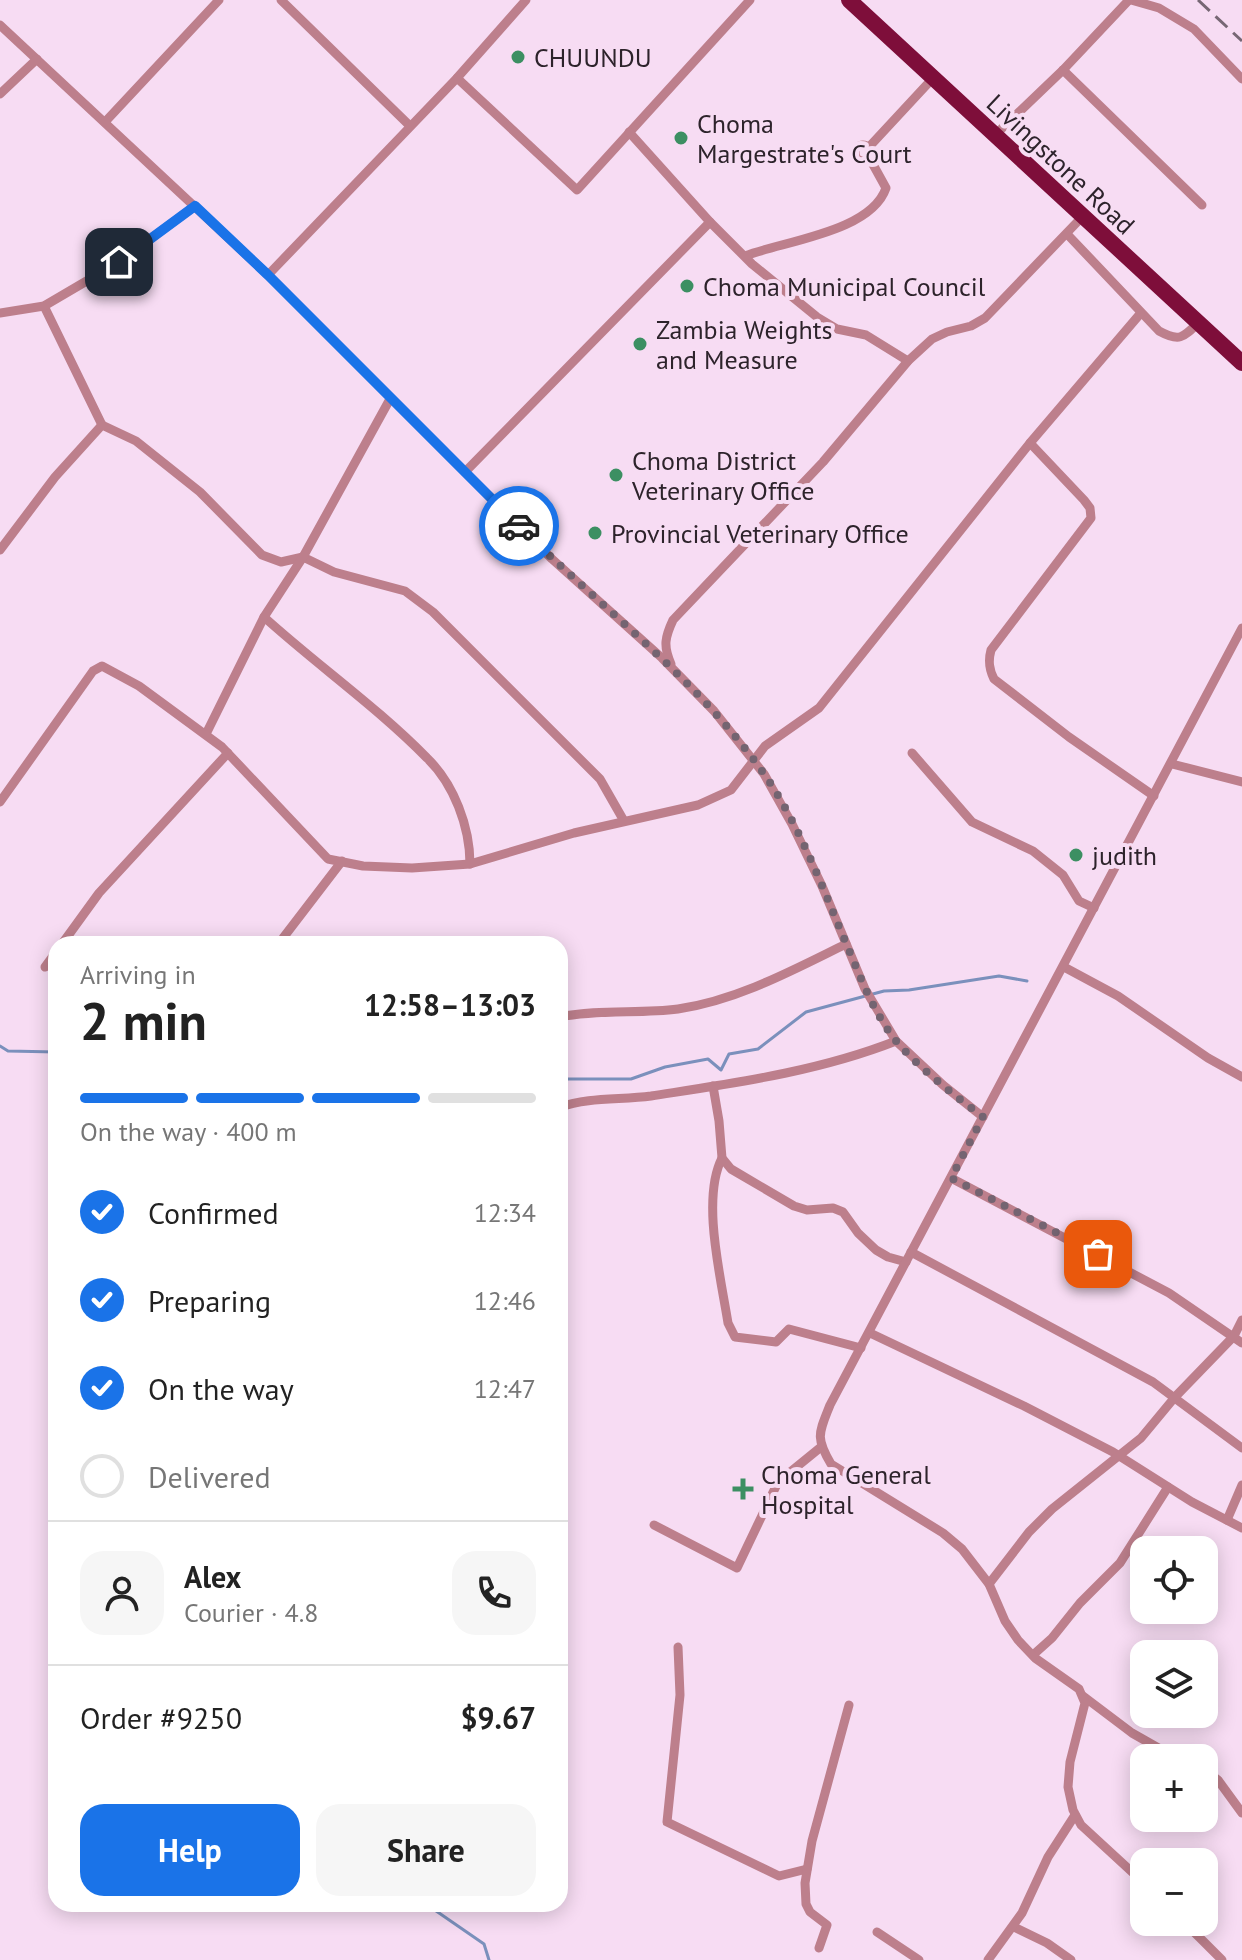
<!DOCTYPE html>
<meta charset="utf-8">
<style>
body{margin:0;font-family:"PT Sans",sans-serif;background:#f6f6f6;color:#222;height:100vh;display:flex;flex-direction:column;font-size:30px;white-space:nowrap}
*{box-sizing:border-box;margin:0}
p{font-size:26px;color:#767676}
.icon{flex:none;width:44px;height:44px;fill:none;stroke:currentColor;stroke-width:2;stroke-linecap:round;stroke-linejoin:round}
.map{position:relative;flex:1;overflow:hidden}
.sheet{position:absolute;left:48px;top:936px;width:520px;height:976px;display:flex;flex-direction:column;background:#fff;border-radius:24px;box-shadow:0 4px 20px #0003}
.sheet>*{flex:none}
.fabs{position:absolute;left:1130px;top:1536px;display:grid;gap:16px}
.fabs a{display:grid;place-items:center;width:88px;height:88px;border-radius:16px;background:#fff;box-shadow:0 4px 20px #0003;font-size:40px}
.pin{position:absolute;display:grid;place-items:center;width:68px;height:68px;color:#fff;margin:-34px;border-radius:16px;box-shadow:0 4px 12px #0006}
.courier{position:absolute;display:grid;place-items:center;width:80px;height:80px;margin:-40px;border:6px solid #1a73e8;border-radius:50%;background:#fff;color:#222;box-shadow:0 2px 10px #0007}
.summary em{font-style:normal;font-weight:700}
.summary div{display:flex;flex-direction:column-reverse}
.summary{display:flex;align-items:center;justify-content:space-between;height:136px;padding:0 32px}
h1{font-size:52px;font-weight:700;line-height:60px}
.bar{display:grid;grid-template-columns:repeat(4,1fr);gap:12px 8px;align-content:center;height:96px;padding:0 32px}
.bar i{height:10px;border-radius:6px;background:#e0e0e0}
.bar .selected{background:#1a73e8}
.bar p{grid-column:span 4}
.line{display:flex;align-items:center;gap:20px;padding:0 32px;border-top:2px solid #e0e0e0}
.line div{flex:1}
.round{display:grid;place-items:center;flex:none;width:84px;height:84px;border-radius:24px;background:#f6f6f6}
ol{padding:0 32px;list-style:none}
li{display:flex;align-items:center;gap:24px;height:88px}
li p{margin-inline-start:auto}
li .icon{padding:8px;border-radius:50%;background:#1a73e8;color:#fff;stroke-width:4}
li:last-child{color:#767676}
li i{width:44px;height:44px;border:4px solid #e0e0e0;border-radius:50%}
.cta{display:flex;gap:16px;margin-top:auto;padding:16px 32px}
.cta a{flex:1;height:92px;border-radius:24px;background:#1a73e8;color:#fff;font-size:32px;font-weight:700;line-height:92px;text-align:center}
.cta a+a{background:#f6f6f6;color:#222}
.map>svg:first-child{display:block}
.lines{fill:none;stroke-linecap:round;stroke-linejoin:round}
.stream{stroke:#7b90bc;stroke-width:3}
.minor{stroke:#bd7f8c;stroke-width:9}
.trunk{stroke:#7e0e3a;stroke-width:16}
.rail{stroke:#776774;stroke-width:3;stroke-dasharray:16 8;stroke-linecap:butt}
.done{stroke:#746471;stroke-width:8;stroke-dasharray:0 14.4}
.route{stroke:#1a73e8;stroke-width:10}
.poi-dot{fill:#3c8f62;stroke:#f7dcf3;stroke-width:3}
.labels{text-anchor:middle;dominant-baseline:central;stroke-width:8;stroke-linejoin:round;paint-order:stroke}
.poi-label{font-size:26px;fill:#2d232b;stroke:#f7dcf3;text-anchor:start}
.street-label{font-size:26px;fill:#2d232b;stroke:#f7dcf3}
</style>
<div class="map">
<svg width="1242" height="1960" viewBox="0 0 1242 1960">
<rect width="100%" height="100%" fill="#f7dcf3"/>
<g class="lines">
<g class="stream">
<path d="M0,1046L8,1051L56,1052"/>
<path d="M560,1074L564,1079H631L665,1067L708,1059L721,1070L729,1054L758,1049L806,1012L884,991L909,990L999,976L1027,981"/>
<path d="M426,1904L484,1944L489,1960"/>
</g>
<g class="minor">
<path d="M281,0L409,125"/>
<path d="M1131,0L1159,8L1194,29L1242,79"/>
<path d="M0,25L268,275L552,559L662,658L714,711L764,774L792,824L822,886L865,989L896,1041L943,1085L983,1117"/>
<path d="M1063,70L1202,205"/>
<path d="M457,78L577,190L750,0"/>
<path d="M0,94L37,59"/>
<path d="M105,122L219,0"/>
<path d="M995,135L1063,70L1129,0"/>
<circle cx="863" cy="153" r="8"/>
<path d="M869,147L933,78"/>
<path d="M710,222L752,264L817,317L837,329L866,335L908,361"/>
<path d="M1067,234L1159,331C1179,342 1183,338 1198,323"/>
<path d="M745,256C784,241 871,232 886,188L870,159"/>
<path d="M268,275L457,78L526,0"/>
<path d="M44,306L102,425"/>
<path d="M0,313L44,306L119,262L195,206"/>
<path d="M1030,443L1084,500L1090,508L1091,518L991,650C988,661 989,669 994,679L1069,737L1154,796"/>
<path d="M465,472L710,222L629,132"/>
<path d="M0,550L55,477L102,425L136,441L200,492L262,555L281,562L303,557L334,572L405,591L433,612L600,779L624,821"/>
<path d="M264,617C317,665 377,707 427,758C454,784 470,827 470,864"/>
<path d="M671,664C663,646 665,637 673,620L823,462L908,361L932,339L947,332L971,326L985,318L1083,216"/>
<path d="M206,734L264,617L303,557L390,399"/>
<path d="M912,753L972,822L1033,851L1063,875L1079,901L1094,908"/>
<path d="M1172,764L1242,782"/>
<path d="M0,802L93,671L102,666L139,686L222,747L328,859L363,866L412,868L470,864L574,833L698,805L731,790L765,746L819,708L1030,443L1140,314"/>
<path d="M62,944L99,893L228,753"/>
<path d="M284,944L283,938L342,861"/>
<path d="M45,967L56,952"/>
<path d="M1064,967L1118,996L1208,1058L1242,1077"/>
<path d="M560,1017C599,1009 639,1014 678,1009C738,1000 793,970 846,944"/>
<path d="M713,1086L719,1121L722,1158L731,1169L794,1206L807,1210L833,1208L843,1212L858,1233L876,1250L888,1257L906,1262"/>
<path d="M560,1107C588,1097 621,1100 651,1096C734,1083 817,1072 896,1041"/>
<path d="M722,1158C701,1199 721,1278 728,1323L735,1337L776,1342L789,1329L861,1348"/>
<path d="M951,1178L1169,1293L1242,1343"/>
<path d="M911,1252L1153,1382L1242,1448"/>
<path d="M870,1333L1024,1406L1113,1452L1192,1502L1242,1528"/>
<path d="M1227,1520L1242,1485"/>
<path d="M654,1525L737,1568L778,1482L821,1447"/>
<path d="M989,1584L1029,1532L1052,1509L1141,1438L1175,1397L1234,1336L1242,1320"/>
<path d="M678,1647L680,1695L667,1822L779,1876L807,1869"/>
<path d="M1033,1655L1052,1638L1080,1603L1120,1563L1168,1487"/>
<path d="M1083,1696L1132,1733L1176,1758"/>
<path d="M1204,1769L1218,1780L1242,1813"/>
<path d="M1144,1883L1081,1825L1073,1810L1068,1787L1070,1762L1085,1703L1079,1689L1035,1658L1018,1640L1005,1621L989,1584L962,1549L943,1533L831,1464C815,1437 819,1433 830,1405L1242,628"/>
<path d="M1184,1922L1222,1960"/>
<path d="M1014,1927L1047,1943L1071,1960"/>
<path d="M877,1932L919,1960"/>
<path d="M819,1948L827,1925L810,1912L806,1904L805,1883L812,1841L849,1705"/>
<path d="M988,1960L1022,1913L1048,1857L1075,1815"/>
</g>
<path class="trunk" d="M849,0L1242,363"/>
<path class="rail" d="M1198,0L1242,41"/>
</g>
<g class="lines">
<path class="done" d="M519,526C600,607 695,677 762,771C800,824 823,890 849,950C862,981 875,1015 896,1041C921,1070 953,1094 983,1117L951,1178L1098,1254"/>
<path class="route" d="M119,262L195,206L268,275L519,526"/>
</g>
<g class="poi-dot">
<circle cx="518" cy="57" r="8"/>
<circle cx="681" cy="138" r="8"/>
<circle cx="687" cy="286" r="8"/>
<circle cx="640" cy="344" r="8"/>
<circle cx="616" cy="475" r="8"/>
<circle cx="595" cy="533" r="8"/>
<circle cx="1076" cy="855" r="8"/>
<path d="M739 1477h8v8h8v8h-8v8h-8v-8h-8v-8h8z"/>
</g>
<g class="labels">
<g class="poi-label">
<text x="534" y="57">CHUUNDU</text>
<text x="697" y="123">Choma<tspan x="697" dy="30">Margestrate's Court</tspan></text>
<text x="703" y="286">Choma Municipal Council</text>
<text x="656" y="329">Zambia Weights<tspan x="656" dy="30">and Measure</tspan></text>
<text x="632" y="460">Choma District<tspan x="632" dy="30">Veterinary Office</tspan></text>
<text x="611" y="533">Provincial Veterinary Office</text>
<text x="1092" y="855">judith</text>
<text x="761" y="1474">Choma General<tspan x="761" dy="30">Hospital</tspan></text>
</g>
<g class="street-label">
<text transform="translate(1061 164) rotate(43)">Livingstone Road</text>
</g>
</g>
</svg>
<div class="fabs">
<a><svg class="icon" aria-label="locate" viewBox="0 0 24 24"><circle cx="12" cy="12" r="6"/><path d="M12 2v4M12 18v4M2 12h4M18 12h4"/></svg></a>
<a><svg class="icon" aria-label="layers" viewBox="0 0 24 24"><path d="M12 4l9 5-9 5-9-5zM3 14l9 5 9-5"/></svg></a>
<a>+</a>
<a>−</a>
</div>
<div class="pin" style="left:1098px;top:1254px;background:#ea580c"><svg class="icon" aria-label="bag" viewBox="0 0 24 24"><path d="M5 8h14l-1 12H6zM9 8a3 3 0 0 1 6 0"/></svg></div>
<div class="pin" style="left:119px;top:262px;background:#1f2937"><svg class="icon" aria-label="home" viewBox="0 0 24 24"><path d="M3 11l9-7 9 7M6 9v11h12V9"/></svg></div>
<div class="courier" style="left:519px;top:526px"><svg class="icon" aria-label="car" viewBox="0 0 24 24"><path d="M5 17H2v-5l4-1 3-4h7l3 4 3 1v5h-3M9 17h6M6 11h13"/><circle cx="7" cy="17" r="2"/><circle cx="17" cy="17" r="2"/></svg></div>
<section class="sheet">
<div class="summary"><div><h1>2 min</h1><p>Arriving in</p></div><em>12:58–13:03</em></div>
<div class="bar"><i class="selected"></i><i class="selected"></i><i class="selected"></i><i></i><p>On the way · 400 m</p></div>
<ol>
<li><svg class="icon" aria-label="check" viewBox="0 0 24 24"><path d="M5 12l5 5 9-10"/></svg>Confirmed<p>12:34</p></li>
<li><svg class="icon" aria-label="check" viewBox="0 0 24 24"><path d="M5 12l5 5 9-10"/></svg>Preparing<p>12:46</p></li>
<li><svg class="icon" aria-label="check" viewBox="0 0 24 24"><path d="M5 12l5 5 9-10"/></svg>On the way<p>12:47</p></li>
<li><i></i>Delivered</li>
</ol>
<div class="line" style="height:144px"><a class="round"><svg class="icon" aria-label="person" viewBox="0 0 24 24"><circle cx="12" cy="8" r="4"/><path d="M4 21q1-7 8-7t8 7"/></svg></a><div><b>Alex</b><p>Courier · 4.8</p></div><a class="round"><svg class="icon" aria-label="phone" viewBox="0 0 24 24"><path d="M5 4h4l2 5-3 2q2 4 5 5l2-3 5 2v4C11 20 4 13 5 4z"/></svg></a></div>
<div class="line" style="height:104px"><div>Order #9250</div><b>$9.67</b></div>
<div class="cta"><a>Help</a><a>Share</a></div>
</section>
</div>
